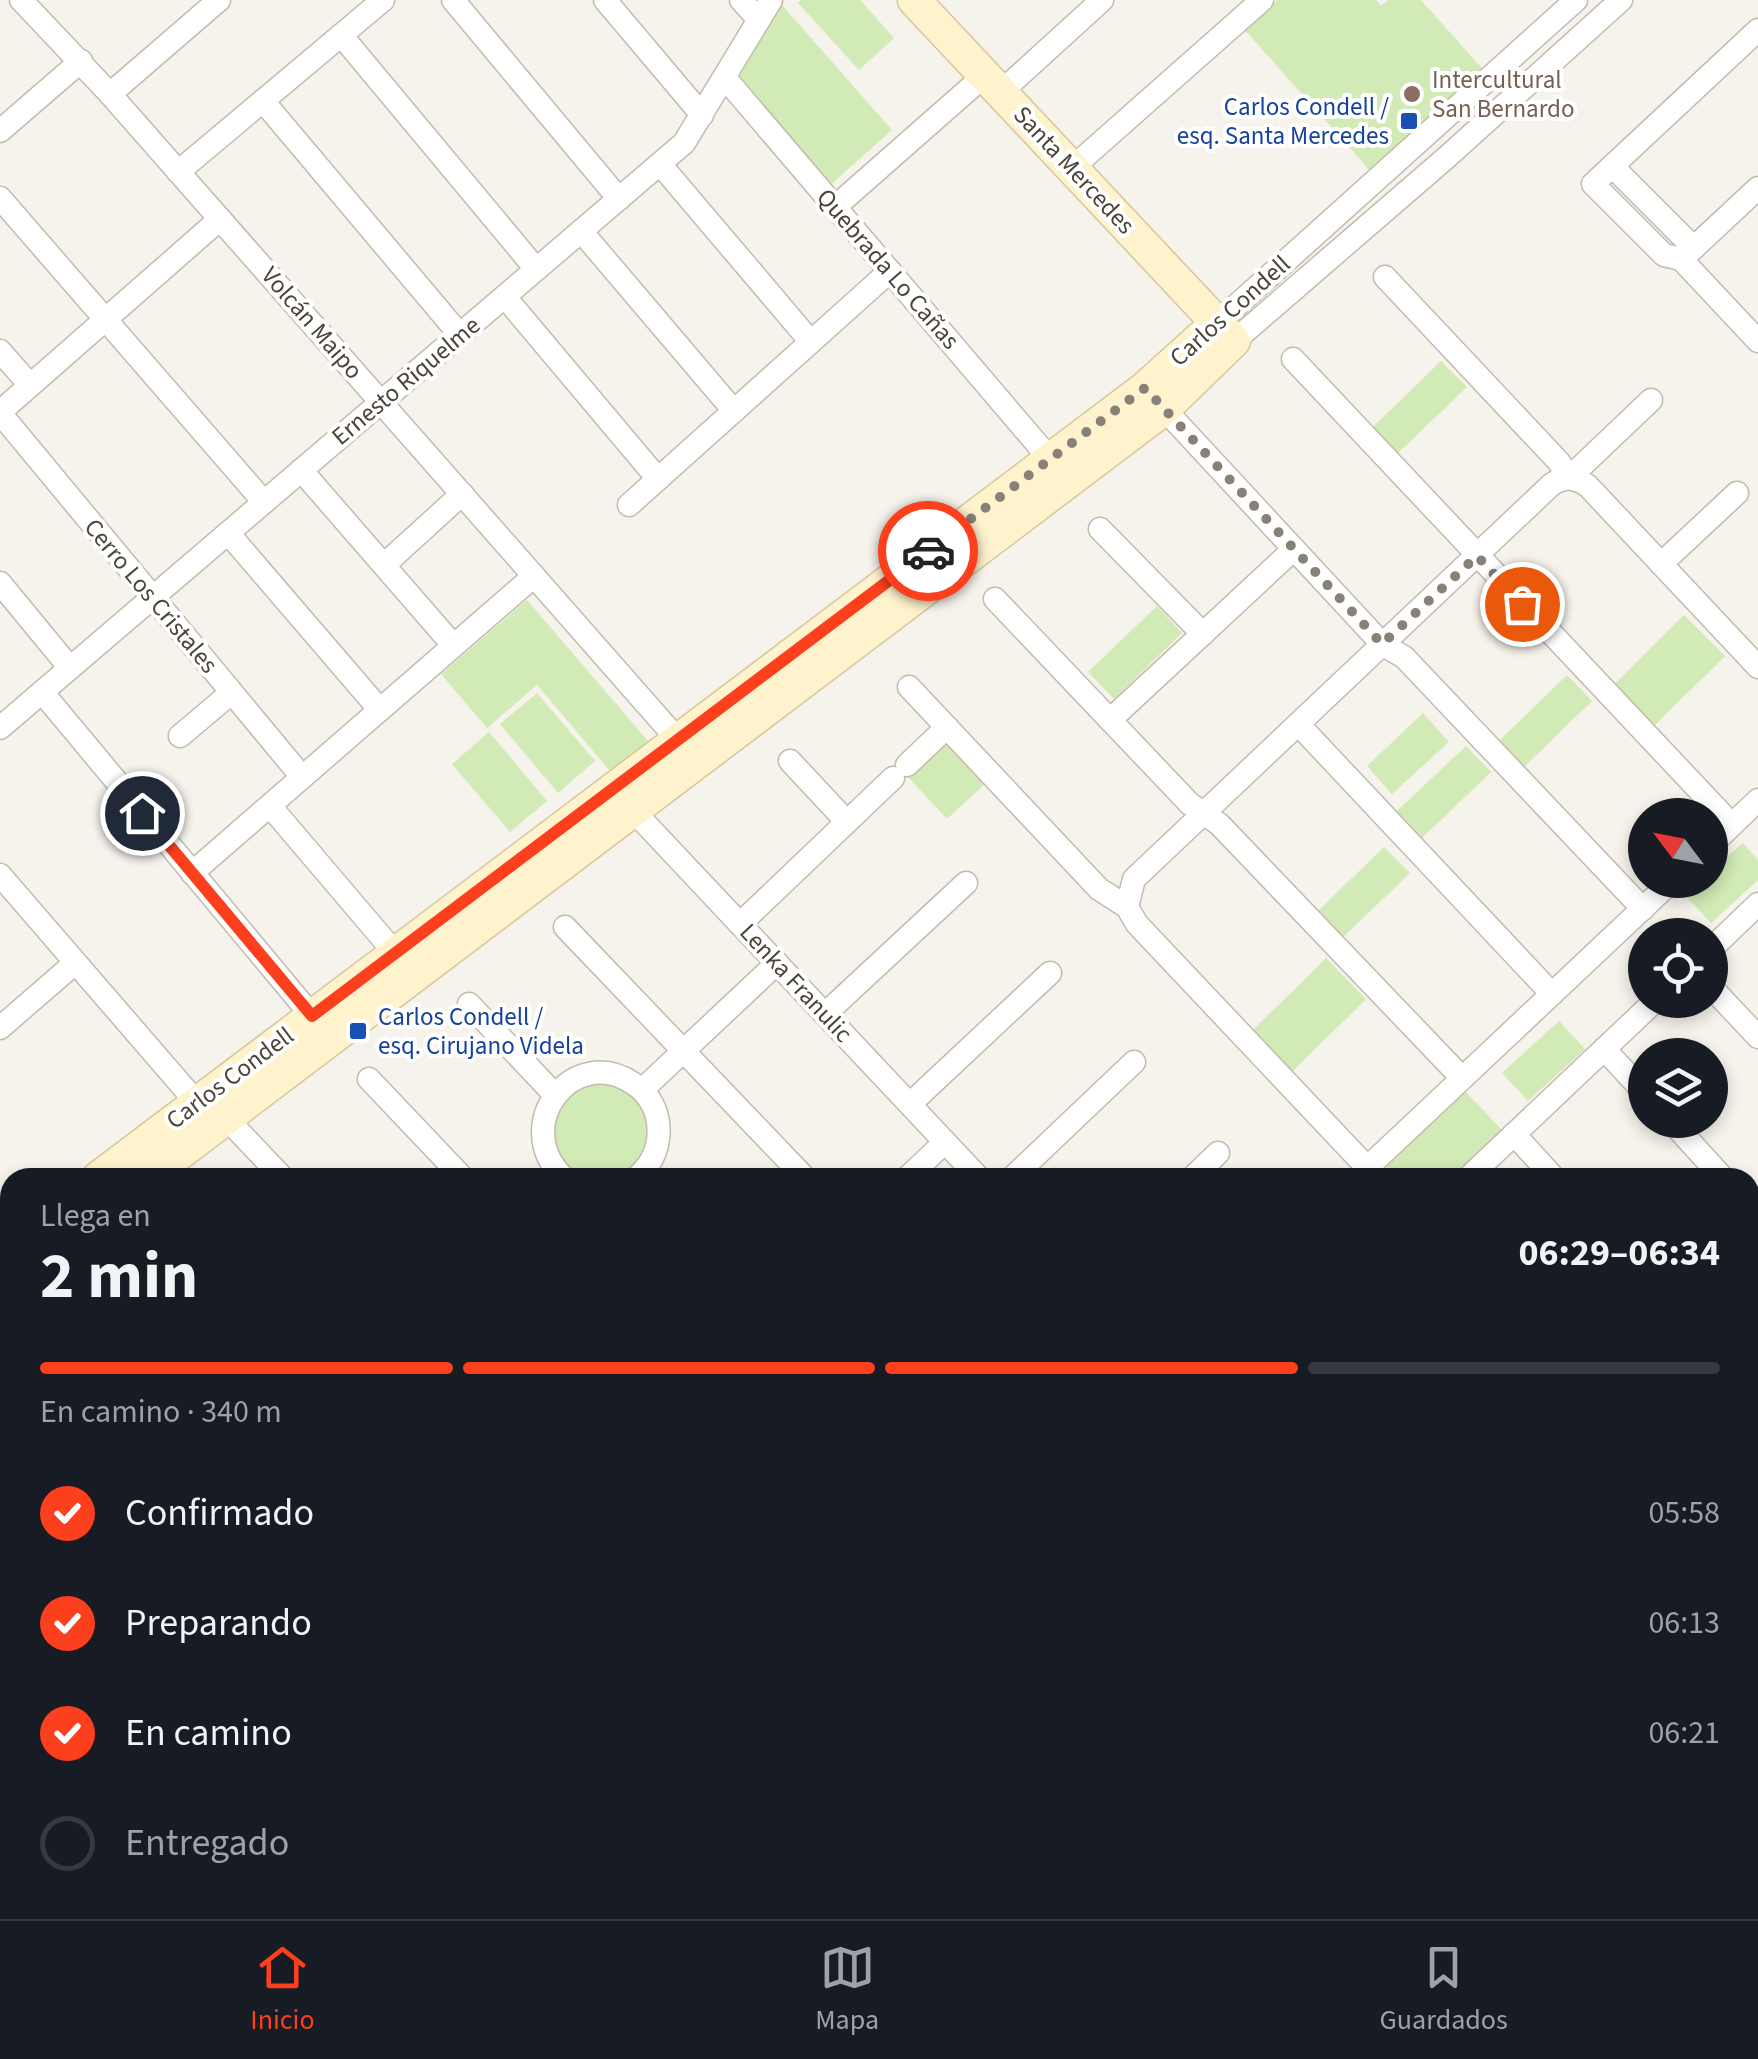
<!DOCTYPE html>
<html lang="es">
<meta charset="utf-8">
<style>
body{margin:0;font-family:"Source Sans 3",sans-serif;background:#242831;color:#f1f3f6;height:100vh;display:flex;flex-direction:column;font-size:38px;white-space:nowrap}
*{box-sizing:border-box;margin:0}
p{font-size:32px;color:#9ea1a6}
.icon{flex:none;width:55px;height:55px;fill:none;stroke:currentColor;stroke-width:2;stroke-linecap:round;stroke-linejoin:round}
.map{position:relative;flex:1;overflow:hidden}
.details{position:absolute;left:0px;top:1168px;width:1760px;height:752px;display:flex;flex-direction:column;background:#171b24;border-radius:30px 30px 0 0;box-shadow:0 5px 15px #0003}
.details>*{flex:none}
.needle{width:65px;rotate:302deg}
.buttons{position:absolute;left:1628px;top:798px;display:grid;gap:20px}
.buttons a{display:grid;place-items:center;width:100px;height:100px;border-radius:50%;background:#171b24;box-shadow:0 5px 15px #0003;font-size:50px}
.pin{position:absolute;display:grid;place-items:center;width:85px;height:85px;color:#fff;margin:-42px;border:5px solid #fff;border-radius:50%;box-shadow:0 2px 10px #0007}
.courier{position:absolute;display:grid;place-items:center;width:100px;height:100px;margin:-50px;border:8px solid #fc3f1d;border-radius:50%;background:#fff;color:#222;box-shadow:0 2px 12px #0007}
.summary em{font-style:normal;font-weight:700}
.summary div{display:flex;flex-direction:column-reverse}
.summary{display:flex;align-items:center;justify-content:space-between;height:170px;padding:0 40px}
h1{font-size:65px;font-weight:700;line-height:75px}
.bar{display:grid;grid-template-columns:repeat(4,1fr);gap:15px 10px;align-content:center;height:120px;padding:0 40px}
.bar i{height:12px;border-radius:8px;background:#363941}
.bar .on{background:#fc3f1d}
.bar p{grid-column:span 4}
ol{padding:0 40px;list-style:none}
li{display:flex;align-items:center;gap:30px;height:110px}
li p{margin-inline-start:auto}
li .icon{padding:10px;border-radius:50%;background:#fc3f1d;color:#fff;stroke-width:4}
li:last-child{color:#9ea1a6}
li i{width:55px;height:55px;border:5px solid #363941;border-radius:50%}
.menu{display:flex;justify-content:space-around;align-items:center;height:140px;border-top:2px solid #363941;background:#171b24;font-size:28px;color:#9ea1a6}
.menu a{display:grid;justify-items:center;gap:5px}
.menu .on{color:#fc3f1d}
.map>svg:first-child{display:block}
.green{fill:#d2eab5}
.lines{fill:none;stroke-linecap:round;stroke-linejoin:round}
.street-casing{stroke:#c2bbae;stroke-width:25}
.secondary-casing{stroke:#d6c79b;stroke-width:35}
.primary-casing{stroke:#e6c16a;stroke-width:38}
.street{stroke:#fff;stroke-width:22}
.secondary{stroke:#fff3cd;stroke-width:32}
.primary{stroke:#ffe39c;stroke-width:35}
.done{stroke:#878178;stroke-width:10;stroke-dasharray:0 18}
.route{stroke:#fc3f1d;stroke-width:12}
.education-dot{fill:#8d6e63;stroke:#fff;stroke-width:4}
.transit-dot{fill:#1a4fb4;stroke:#fff;stroke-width:4}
.labels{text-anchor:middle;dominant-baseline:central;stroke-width:8;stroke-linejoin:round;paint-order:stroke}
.education-label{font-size:25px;fill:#785e54;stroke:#fff;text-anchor:start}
.transit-label{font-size:25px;fill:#164399;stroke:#fff;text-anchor:end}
.street-label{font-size:25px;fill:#4b4439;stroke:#fff}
</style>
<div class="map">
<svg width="1758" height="1919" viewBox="0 0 1758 1919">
<rect width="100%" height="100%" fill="#f6f3ec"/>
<g class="green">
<path d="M801,0H860L894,38L859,70L798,3Z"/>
<path d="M1277,0H1376L1381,6L1388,0H1421L1488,75L1375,176L1244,29Z"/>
<path d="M781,4L892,130L828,187L736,82Z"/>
<path d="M1441,361L1467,387L1398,453L1373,427Z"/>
<path d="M527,600L654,748L617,779L537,685L487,728L441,674Z"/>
<path d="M1157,606L1182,633L1114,699L1088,672Z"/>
<path d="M1684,615L1725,656L1651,729L1611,688Z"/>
<path d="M1567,675L1592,701L1524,767L1499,741Z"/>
<path d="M537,693L595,761L558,793L500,724Z"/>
<path d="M1423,713L1449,742L1392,794L1367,766Z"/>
<path d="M489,732L547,801L510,832L452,764Z"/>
<path d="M949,735L989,780L947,819L906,775Z"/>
<path d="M1466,746L1491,772L1422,838L1397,811Z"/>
<path d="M1743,843L1758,860V880L1711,923L1685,895L1702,880H1710V872Z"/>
<path d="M1384,847L1410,873L1341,939L1316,913Z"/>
<path d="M1326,958L1366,999L1292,1072L1252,1031Z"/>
<path d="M1559,1021L1585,1049L1528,1101L1502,1073Z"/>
<circle cx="601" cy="1132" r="48"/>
<path d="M1463,1089L1502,1130L1453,1177H1397L1385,1165Z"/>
<path d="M1758,1696V1919H1518L1528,1910H1750V1703Z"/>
<path d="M481,1910H589L579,1919H490Z"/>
</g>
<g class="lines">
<g class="street-casing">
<g id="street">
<path d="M21,0L110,94L678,740"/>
<path d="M453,0L619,199"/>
<path d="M605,0L702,115"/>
<path d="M741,0L759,20"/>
<path d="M341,35L536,269"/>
<path d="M725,78L1050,459"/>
<path d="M1001,92L1102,0"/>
<path d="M110,94L219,0"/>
<path d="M263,101L460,335"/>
<path d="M0,131L81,61"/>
<path d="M660,164L811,342"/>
<path d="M1612,166L1694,248"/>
<path d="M1072,168L1262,0"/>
<path d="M178,172L383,0"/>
<path d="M0,198L264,502"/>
<path d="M835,207L985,75"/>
<path d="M581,231L734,411"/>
<path d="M1684,257L1758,188"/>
<path d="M1681,259L1664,255L1593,184L1758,30"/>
<path d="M1681,259L1758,341"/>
<path d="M1385,277L1559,462L1569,478"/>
<path d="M505,297L658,479"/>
<path d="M1217,323L1576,0"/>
<path d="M1234,341L1447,157L1621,0"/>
<path d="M0,351L30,385"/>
<path d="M1293,359L1732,825"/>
<path d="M1154,398L1383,645L1404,657L1643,909"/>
<path d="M0,412L220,219"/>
<path d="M0,413L302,777"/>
<path d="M301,470L453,645"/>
<path d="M1569,478L1582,482L1588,486L1758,667"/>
<path d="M1569,478L1651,400"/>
<path d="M629,505L890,271"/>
<path d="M1100,529L1203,634"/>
<path d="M228,533L380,710"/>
<path d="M1661,564L1737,493"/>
<path d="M384,565L462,494"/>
<path d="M0,583L70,668"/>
<path d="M995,599L1190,804L1219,824L1462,1078"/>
<path d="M909,687L1099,889L1127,907L1137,924L1377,1178"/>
<path d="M42,692L312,1016"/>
<path d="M1110,720L1294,549"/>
<path d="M1298,724L1552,994"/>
<path d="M0,728L684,143L771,0"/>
<path d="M180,736L231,693"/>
<path d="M790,761L847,822"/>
<path d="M907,765L947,727"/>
<path d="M626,803L979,1178"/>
<path d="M270,806L395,953"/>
<path d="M1710,846L1758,800"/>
<path d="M192,873L534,576"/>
<path d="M0,875L197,1103L226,1118L283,1178"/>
<path d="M1127,907L1134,879L1551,485L1557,481L1569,478"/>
<path d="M740,924L893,778"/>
<path d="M565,927L805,1178"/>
<path d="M1710,950L1758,904"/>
<path d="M1710,986L1758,1037"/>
<path d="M469,1004L555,1095"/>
<path d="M825,1014L966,883"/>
<path d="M0,1028L75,963"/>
<path d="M1604,1049L1645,1093"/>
<path d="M369,1079L463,1178"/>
<path d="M642,1090L777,963"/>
<path d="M910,1104L1050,973"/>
<path d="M1670,1120L1723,1178"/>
<path d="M1514,1134L1554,1178"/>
<path d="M1367,1168L1673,880"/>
<path d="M564,1178C509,1126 573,1042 634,1084C647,1092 656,1107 658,1122C661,1144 653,1164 636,1178"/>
<path d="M907,1178L945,1142"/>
<path d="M1012,1178L1134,1062"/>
<path d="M1192,1178L1218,1153"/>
<path d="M1468,1178L1656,1000"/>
<path d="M1750,1206L1758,1215"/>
<path d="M1750,1389L1758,1398"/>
<path d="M0,1426L10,1437"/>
<path d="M1750,1471L1758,1463"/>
<path d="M1750,1547L1758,1555"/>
<path d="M1750,1580L1758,1589"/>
<path d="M1750,1687L1758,1680"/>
<path d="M466,1910L475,1919"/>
<path d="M717,1910L725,1919"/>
<path d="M854,1910L862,1919"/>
<path d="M999,1910L1007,1919"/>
<path d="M1335,1910L1344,1919"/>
<path d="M1664,1910L1673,1919"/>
<path d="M589,1919L598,1910"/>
<path d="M881,1919L886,1910"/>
<path d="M1159,1919L1169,1910"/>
<path d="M1503,1919L1513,1910"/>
</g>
</g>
<g class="secondary-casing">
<g id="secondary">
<path d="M98,1178L1145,388L1217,323"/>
<path d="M147,1178L1164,409L1234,341L914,0"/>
<path d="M0,1252L10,1244"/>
<path d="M0,1289L10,1281"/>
</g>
</g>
<g class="primary-casing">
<g id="primary">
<path d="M0,1640L10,1650"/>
<path d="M0,1674L10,1684"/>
<path d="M244,1910L253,1919"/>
<path d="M278,1910L287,1919"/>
</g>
</g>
<use href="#street" class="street"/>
<use href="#secondary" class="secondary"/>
<use href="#primary" class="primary"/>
</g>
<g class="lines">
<path class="done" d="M928,551L1145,388L1382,644L1477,556L1522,604"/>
<path class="route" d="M142,813L312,1016L928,551"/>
</g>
<circle class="education-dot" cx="1412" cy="94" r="10"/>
<g class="transit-dot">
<rect x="1399" y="111" width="20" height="20" rx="5"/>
<rect x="348" y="1021" width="20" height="20" rx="5"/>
</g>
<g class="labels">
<g class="education-label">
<text x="1432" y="80">Intercultural<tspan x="1432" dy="29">San Bernardo</tspan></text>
</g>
<g class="transit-label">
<text x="1389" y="107">Carlos Condell /<tspan x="1389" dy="29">esq. Santa Mercedes</tspan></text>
<text x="378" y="1017" text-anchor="start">Carlos Condell /<tspan x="378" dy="29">esq. Cirujano Videla</tspan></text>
</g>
<g class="street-label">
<text transform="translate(1074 170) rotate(47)">Santa Mercedes</text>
<text transform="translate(888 269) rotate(49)">Quebrada Lo Cañas</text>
<text transform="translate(1230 311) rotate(-42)">Carlos Condell</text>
<text transform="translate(312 323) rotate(49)">Volcán Maipo</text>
<text transform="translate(406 381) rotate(-40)">Ernesto Riquelme</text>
<text transform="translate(151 596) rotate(50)">Cerro Los Cristales</text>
<text transform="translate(796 983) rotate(47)">Lenka Franulic</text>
<text transform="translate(230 1078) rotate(-37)">Carlos Condell</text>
</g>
</g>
</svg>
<div class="buttons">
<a><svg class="needle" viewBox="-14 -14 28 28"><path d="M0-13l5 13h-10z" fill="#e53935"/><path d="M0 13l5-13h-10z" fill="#9ea1a6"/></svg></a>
<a><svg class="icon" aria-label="locate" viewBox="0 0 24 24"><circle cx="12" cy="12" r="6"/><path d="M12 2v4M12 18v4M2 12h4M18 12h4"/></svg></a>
<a><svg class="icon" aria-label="layers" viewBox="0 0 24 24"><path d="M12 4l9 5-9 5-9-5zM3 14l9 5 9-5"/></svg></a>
</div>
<div class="pin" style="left:1522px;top:604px;background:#ea580c"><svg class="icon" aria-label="bag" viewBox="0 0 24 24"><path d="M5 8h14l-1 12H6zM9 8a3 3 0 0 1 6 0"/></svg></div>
<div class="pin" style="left:142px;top:813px;background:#1f2937"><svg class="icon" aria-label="home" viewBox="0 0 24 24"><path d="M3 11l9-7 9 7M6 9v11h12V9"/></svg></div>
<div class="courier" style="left:928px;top:551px"><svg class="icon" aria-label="car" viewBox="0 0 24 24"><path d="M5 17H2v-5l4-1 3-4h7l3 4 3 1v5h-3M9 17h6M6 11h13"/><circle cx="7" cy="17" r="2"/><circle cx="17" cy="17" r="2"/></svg></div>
<section class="details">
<div class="summary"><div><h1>2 min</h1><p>Llega en</p></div><em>06:29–06:34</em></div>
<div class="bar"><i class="on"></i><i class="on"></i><i class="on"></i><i></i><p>En camino · 340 m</p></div>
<ol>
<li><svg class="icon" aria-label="check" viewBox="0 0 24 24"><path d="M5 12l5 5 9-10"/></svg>Confirmado<p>05:58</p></li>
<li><svg class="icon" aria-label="check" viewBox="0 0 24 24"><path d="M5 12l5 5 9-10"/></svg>Preparando<p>06:13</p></li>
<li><svg class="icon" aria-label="check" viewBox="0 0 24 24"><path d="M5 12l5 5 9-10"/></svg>En camino<p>06:21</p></li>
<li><i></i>Entregado</li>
</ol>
</section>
</div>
<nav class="menu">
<a class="on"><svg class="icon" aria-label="home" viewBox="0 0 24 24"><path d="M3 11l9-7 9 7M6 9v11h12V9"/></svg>Inicio</a>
<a><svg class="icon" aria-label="map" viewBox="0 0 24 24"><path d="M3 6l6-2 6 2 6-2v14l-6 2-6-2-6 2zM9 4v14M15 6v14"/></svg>Mapa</a>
<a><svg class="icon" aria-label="saved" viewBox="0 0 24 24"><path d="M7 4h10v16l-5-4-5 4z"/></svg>Guardados</a>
</nav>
